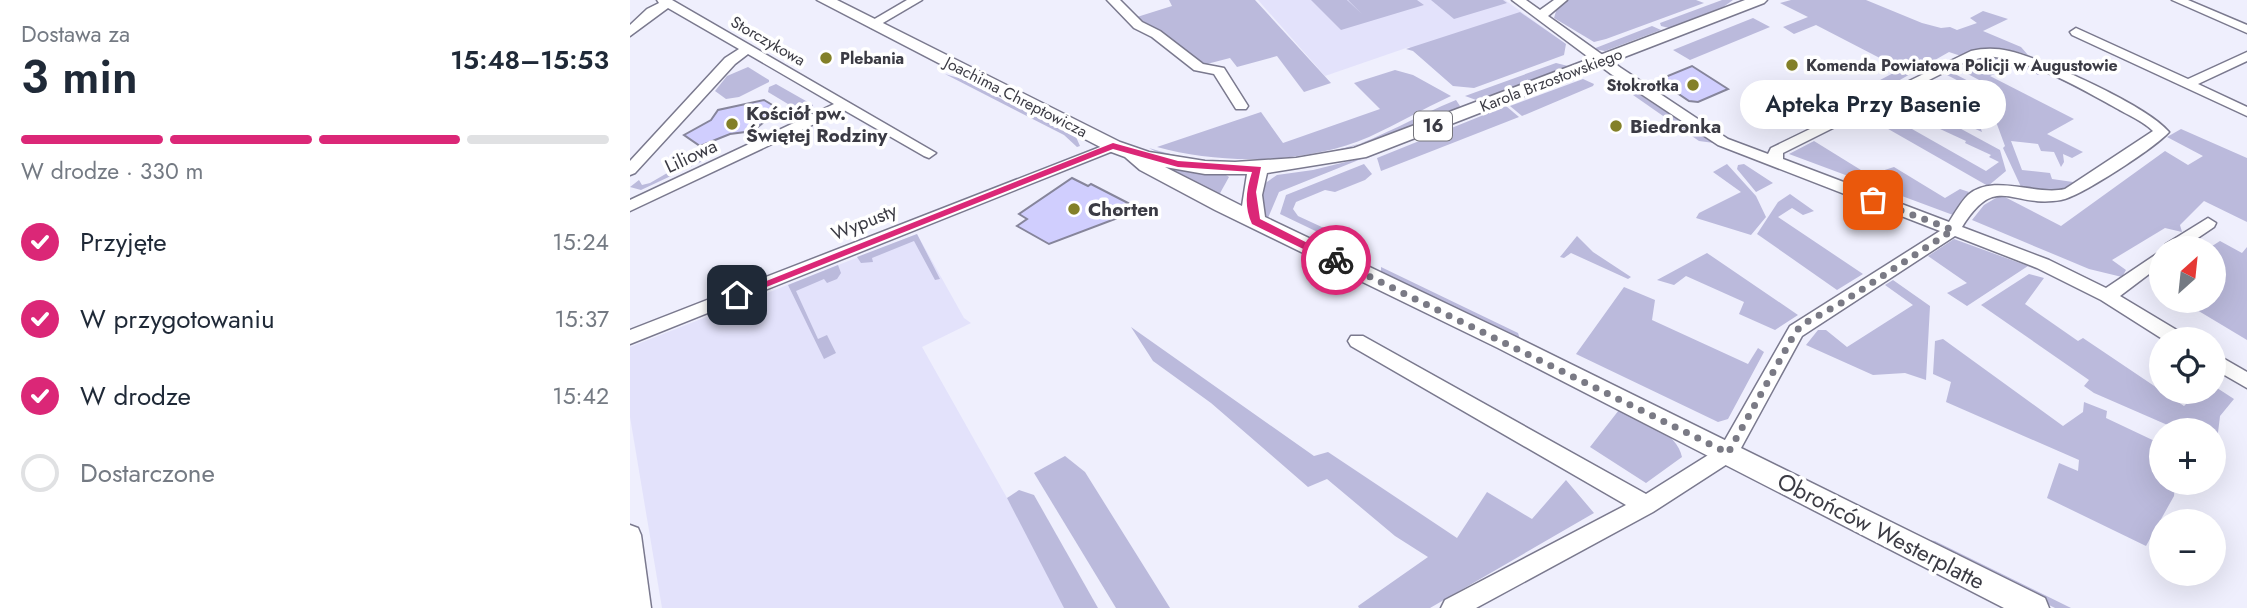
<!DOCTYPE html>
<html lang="pl">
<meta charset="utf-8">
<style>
body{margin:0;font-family:Jost,sans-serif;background:#f6f6f7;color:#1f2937;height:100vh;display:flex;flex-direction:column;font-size:26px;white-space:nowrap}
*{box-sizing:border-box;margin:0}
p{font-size:23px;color:#747a83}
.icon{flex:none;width:38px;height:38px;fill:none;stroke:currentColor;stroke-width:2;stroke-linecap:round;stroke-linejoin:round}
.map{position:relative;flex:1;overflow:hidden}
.panel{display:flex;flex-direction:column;background:#fff;width:630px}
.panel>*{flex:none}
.needle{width:46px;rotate:27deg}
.tools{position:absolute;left:1519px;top:236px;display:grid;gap:14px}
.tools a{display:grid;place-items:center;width:77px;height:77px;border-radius:50%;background:#fff;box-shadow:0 7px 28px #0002;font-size:35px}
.pin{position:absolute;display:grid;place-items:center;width:60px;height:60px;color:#fff;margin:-30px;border-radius:14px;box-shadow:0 4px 10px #0006}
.courier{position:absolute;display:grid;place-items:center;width:70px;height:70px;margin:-35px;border:5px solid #db2777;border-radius:50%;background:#fff;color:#222;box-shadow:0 2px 9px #0007}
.bubble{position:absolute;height:49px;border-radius:24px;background:#fff;box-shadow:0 7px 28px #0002;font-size:23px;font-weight:600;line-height:49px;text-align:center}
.summary em{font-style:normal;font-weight:600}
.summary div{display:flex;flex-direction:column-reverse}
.summary{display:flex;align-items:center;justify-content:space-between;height:119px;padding:0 21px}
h1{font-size:46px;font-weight:600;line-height:52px}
.bar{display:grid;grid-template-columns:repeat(4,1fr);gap:10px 7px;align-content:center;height:84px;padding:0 21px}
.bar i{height:9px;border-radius:5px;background:#e0e1e3}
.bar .selected{background:#db2777}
.bar p{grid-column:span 4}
ol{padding:0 21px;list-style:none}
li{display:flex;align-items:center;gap:21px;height:77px}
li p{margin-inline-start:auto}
li .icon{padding:7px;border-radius:50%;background:#db2777;color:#fff;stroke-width:4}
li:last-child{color:#747a83}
li i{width:38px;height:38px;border:4px solid #e0e1e3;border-radius:50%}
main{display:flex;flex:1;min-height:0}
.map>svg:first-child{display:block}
.built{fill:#e3e2fb}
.green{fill:#bbbadc}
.building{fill:#d0cefe;stroke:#86859b;stroke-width:2}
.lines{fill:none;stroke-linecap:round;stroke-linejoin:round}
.minor-casing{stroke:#7a798e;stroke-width:3}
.major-casing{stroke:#7a798e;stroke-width:3}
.minor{fill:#fff;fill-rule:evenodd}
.major{fill:#fff;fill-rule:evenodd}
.route{fill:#db2777}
.done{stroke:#7a7a85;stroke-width:7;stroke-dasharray:0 12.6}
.poi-dot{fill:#838028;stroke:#fff;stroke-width:2.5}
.labels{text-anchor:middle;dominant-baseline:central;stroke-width:7;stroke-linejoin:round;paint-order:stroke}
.far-street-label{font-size:16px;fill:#3b3b44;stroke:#fff}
.far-poi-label{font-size:16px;font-weight:bold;fill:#3b3b44;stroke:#fff;text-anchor:start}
.shield{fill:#fff;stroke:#76767c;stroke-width:2}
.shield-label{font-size:18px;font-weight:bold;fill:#3b3b44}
.poi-label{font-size:19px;font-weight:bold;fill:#3b3b44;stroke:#fff;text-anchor:start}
.street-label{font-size:19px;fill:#3b3b44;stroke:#fff}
.near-street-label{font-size:23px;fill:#3b3b44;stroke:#fff}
</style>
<main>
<section class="panel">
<div class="summary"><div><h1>3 min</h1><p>Dostawa za</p></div><em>15:48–15:53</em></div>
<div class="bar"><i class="selected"></i><i class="selected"></i><i class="selected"></i><i></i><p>W drodze · 330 m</p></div>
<ol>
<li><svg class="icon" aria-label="check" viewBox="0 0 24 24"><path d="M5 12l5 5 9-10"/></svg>Przyjęte<p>15:24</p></li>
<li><svg class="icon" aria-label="check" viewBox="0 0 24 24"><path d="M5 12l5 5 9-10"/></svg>W przygotowaniu<p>15:37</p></li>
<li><svg class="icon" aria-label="check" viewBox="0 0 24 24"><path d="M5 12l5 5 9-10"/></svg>W drodze<p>15:42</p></li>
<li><i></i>Dostarczone</li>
</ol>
</section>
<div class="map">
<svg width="1617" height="608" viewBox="0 0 1617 608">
<rect width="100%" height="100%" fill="#efeffd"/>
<g class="built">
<path d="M628,0H875L936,44L823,86L779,47L695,76Z"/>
<path d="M287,234L334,318L341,323L292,347L439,608H32L0,417V347Z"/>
</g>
<g class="green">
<path d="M539,0H625L701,83L674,92L647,56L607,67L600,58L573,65L567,64L507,17L542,6Z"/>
<path d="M681,0H717L732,14L718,0H787L794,5L711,30Z"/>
<path d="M801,0H873L877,3L824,19Z"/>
<path d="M938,0H1066L1074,3L976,39L964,42L924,18L927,8Z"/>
<path d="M1092,0H1103L1089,10L1039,28L1031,26L1030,23Z"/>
<path d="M1161,0H1236L1292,23L1311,28L1320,27L1327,30L1347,23L1340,18L1353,11L1378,19L1353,31L1391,47L1398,55C1377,48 1350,44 1331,56L1319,52L1261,85L1250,80L1271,69L1186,25L1164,34L1153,27L1178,17L1150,3Z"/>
<path d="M890,12L936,44L934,55L844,88L823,86L783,51L776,49Z"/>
<path d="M1123,18L1140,27L1060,60L1043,50Z"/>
<path d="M1022,26L1031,30L975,51L963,49Z"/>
<path d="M1359,56L1397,62L1503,114L1413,72L1408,75L1389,65L1381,69H1328L1351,57Z"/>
<path d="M926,63L938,66L849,101L835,96Z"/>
<path d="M118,67L139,80V82L109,97L96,99L85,91L97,76Z"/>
<path d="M765,70L783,75L821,96C793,109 767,124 739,137C677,164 591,165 527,147L631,112L653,143L750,109L724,83Z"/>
<path d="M1373,70L1360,76L1444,119L1417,134L1453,152L1442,158L1433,154L1434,162L1431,167L1424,152L1411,151L1408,144L1381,141L1392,170L1420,173L1422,179L1443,182L1432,191L1392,189L1373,148L1375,146L1351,81L1334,72Z"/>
<path d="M1323,73L1346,85L1355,111L1345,112L1352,132L1328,121L1322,124L1370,150L1376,171L1358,186L1239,118L1258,107L1287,125L1282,129L1356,171L1369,162L1359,157L1361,155L1335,143L1336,141L1310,129L1312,128L1296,121L1299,119L1296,117L1346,90L1317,75Z"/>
<path d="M315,74L332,79L446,137L450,146L447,147L434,135Z"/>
<path d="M953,79L964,84L963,86L892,116L880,106Z"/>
<path d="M146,84L183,105L181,111L157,122L150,117L158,104L138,92L139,87Z"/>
<path d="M1007,93L1084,143L1069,141L1003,95Z"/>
<path d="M826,100L830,106C817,115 800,120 785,125C714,152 642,169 565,160C550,158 532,156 519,148C579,167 651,167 712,150C751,138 788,115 826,100Z"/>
<path d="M876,106L889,117L751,171L747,158Z"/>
<path d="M1551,129L1617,158V222L1574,201L1550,225L1552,232L1535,228L1482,260L1496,270L1492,277L1459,269L1342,220L1354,205L1371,195L1431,226L1535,151L1558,165L1573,156L1537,137Z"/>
<path d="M1184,141L1239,175L1264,167L1315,198L1330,189L1339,192L1323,215L1159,154Z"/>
<path d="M70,154L76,158L75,160L11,190L0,187L9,180L12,185L20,183Z"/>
<path d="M736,157L649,192L638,218L631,213L626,196L634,184L647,175L683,170Z"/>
<path d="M734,164L742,174L735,180L705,192L695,190L666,202L663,209L668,216L722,241L721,248L650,214L656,195Z"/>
<path d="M1097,164L1126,196L1136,217L1121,235L1066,218L1069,213L1111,192L1083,172Z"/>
<path d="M1114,164L1117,166L1143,183L1126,192L1107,169L1108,165Z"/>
<path d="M539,169L596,175L599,177L589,195Z"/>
<path d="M1160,194L1184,211L1173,215L1162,208L1148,217L1233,274L1207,290L1127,234L1148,202Z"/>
<path d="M287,234L310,279L305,280L284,241L242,258L243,262L231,263L227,257Z"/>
<path d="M947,236L963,252L1001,277L998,279L941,253L934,258L930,257Z"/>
<path d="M1324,239L1398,266L1337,306L1317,293L1337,283L1298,256Z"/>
<path d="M1590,241L1612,253L1617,247V340L1552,301H1584V248H1579Z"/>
<path d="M1077,253L1168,315L1145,330L1109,314L1114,302L1056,276L1044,285L1027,280Z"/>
<path d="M208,265L211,273L207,279L197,283L194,279L166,291L188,339L197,335L206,353L194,359L158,285Z"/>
<path d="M751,267L888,333L890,339L751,273Z"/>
<path d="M1399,274L1414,278L1395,304L1448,341L1453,338L1554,406L1568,392H1584V386L1604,399L1590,416L1587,441L1584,442V430H1549L1464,393L1454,386L1459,380L1351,305Z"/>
<path d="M1263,280L1300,306L1296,380L1275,373L1243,375L1176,345L1188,330H1196L1217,347L1283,305L1255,285Z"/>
<path d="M994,287L1025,300L1022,320L1118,364L1128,348L1134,352L1098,419L1088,422L946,354Z"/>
<path d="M501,327L684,456L698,452L827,538L857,492L902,519L936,480L964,513L800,608H729L728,606L798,557L765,536L697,479L678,487L581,403L523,361Z"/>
<path d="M1313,339L1433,426L1453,412L1454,402L1477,411L1476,418L1531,444V483H1545L1544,496L1516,546L1417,498L1429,463L1448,471L1449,460L1316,402L1321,382L1303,374L1305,341Z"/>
<path d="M989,410C1011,421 1047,431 1052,457L1016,483L960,447Z"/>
<path d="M435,456L455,472L540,608H486L404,473Z"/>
<path d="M389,490L404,495L468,608H434L377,498Z"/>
<path d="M1285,538L1305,541L1441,608H1425Z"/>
</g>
<g class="building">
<path d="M1062,66L1098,89L1068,102L1059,101L1028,80Z"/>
<path d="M134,100L144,106L135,121L123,131L100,134L70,146L54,135L81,120L88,110Z"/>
<path d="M442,178L458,186L461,184L498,203L480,216L485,219L419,244L387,226L397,219L389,214Z"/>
</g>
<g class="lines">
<g class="minor-casing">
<g id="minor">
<path d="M27,0H42L306,153L299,158L294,156L214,110L0,211V200L204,104L118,54L105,64L5,173L0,175V161L95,58L109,49L38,8L0,36V25L17,9L29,3Z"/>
<path d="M277,0H292L246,27L242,28L236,24Z"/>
<path d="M477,0H490L512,22L530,31L573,64L594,68L618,106L616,109H606L584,74L564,70L522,37L504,28Z"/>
<path d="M882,0H896L910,10L924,0H937L918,16L991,68L1098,139L1138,154L1141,148L1341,51C1354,48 1366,48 1379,51C1414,59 1518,106 1539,132C1526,147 1450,197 1431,200C1381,209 1367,171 1332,227L1419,260L1476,288L1531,251V265L1490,296L1555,335L1558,340H1534L1471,300L1407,268L1325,236L1172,336L1105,459L1023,512L846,608H811L815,600L996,505L721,346L718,341L721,336H733L1016,494L1091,447L1160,326L1310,231L1088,145L981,74ZM1358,56C1404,61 1446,86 1486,108C1498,115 1513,121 1523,131L1435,189C1406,196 1363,173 1338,195C1330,203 1325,213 1319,222L1153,159V153L1335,62Z"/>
<path d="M1542,0H1558L1617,25V33Z"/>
<path d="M1446,28L1558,79L1617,52V61L1568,84L1617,107V116L1442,35L1440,32Z"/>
<path d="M483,142L490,146L488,149L0,344V330Z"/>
<path d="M1578,218L1586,223L1584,227L1553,248H1534L1536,244Z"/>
<path d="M1584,353L1617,372V388L1584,369Z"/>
<path d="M0,525L8,528L11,535L21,608H0Z"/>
</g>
</g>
<g class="major-casing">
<path id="major" d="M187,0H207L490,142L519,152L575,161L605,162L666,158L724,148L1115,0H1137L1134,3L736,157L637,173L632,195L635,217L884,336L1415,598L1419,608H1374L868,348L585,210L510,170L495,157L476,150ZM535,167L575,174H617L612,206Z"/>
</g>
<use href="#minor" class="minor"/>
<use href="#major" class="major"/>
</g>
<path class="route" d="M483,143L548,161L631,167L626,192L630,219L711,260L710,263H702L622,224C614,206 616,191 622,172L548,167L483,149L111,297H103L101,295Z"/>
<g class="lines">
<path class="done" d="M706,260L1098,453L1166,331L1175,323L1211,303L1323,230L1243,200"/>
</g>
<g class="poi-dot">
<circle cx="196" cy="58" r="7"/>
<circle cx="1162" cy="65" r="7"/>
<circle cx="1063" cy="85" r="7"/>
<circle cx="102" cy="124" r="7"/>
<circle cx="986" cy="126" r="7"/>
<circle cx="444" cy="209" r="7"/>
</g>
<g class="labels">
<g class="far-street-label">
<text transform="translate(138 41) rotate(30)">Storczykowa</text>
<text transform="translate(921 80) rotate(-21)">Karola Brzostowskiego</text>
<text transform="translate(386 97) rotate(27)">Joachima Chreptowicza</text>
</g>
<g class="far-poi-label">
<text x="210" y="58">Plebania</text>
<text x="1176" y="65">Komenda Powiatowa Policji w Augustowie</text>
<text x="1049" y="85" text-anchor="end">Stokrotka</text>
</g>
<rect class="shield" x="784" y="111.5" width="38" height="29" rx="5"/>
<g class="shield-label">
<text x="803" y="126">16</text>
</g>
<g class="poi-label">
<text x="116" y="113">Kościół pw.<tspan x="116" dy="22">Świętej Rodziny</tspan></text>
<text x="1000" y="126">Biedronka</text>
<text x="458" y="209">Chorten</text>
</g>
<g class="street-label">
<text transform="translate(61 156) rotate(-25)">Liliowa</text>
<text transform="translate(234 222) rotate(-22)">Wypusty</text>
</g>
<g class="near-street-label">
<text transform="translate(1251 531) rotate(27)">Obrońców Westerplatte</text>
</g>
</g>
</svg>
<div class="tools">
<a><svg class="needle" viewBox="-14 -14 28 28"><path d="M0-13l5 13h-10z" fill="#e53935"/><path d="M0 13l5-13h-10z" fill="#747a83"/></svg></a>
<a><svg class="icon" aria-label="locate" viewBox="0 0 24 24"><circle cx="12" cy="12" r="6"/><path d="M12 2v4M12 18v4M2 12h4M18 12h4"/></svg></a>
<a>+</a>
<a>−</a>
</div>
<div class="pin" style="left:1243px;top:200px;background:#ea580c"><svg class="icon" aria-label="bag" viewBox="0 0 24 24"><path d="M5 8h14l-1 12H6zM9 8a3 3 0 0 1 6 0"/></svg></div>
<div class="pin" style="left:107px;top:295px;background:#1f2937"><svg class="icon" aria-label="home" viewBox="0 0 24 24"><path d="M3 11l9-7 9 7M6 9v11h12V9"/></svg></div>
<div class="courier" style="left:706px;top:260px"><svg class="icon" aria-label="bike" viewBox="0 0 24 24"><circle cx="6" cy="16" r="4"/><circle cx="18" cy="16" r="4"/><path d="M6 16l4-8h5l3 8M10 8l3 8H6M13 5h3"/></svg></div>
<div class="bubble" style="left:1110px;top:80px;width:266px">Apteka Przy Basenie</div>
</div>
</main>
